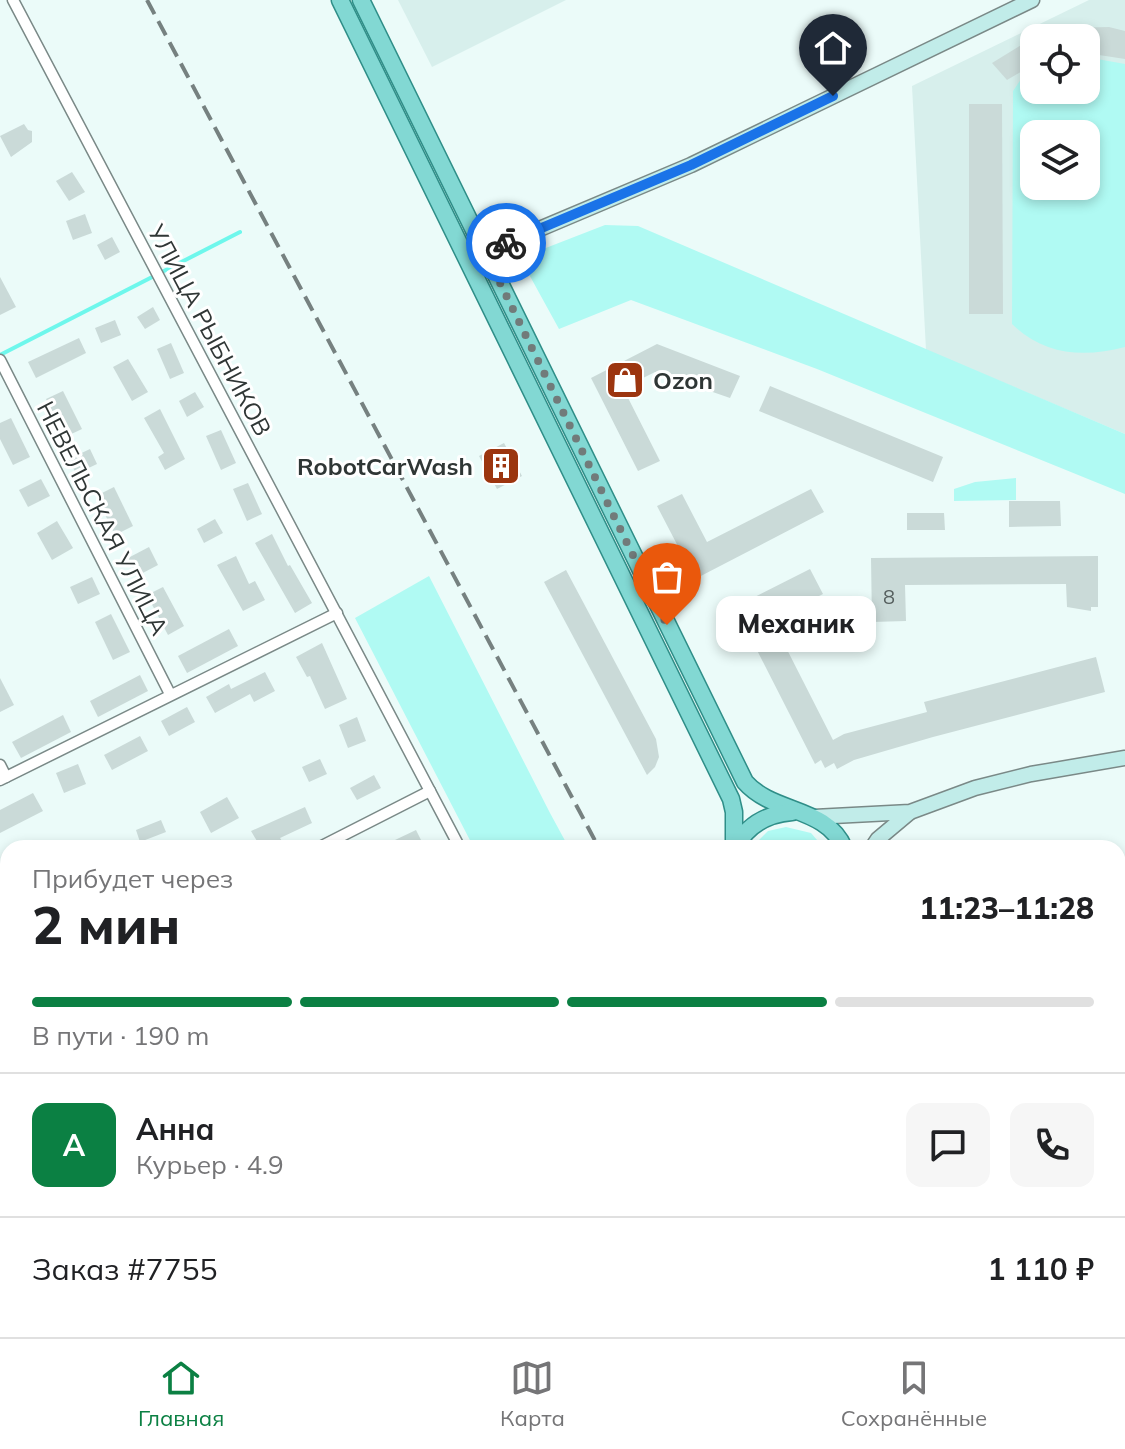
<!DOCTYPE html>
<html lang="ru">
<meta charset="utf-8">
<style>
body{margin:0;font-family:Mulish,sans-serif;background:#f6f6f6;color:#202124;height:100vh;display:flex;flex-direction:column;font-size:30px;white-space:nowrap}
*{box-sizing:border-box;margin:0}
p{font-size:26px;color:#757577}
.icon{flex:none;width:44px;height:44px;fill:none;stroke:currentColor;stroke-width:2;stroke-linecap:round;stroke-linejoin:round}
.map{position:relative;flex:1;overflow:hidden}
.drawer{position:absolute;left:0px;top:840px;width:1126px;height:498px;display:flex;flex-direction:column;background:#fff;border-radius:24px 24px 0 0;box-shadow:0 4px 12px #0003}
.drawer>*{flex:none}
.controls{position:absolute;left:1020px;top:24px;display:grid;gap:16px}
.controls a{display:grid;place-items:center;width:80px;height:80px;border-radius:16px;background:#fff;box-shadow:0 4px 12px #0003;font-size:40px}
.pin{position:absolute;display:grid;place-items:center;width:68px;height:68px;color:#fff;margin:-82px -34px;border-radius:50% 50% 50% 0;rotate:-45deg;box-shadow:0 0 8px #0007}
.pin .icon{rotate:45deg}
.courier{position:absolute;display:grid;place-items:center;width:80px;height:80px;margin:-40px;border:6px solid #1a73e8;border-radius:50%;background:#fff;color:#222;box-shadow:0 2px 10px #0007}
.bubble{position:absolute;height:56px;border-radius:16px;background:#fff;box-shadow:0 4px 12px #0003;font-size:26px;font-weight:800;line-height:56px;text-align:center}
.summary em{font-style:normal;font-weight:800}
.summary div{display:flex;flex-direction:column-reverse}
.summary{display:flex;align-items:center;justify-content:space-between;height:136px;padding:0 32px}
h1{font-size:52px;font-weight:800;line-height:60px}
.bar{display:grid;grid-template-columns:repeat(4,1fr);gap:12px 8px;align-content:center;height:96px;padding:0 32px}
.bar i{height:10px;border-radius:6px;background:#e0e0e0}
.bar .on{background:#0b8043}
.bar p{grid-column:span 4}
.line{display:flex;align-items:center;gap:20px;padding:0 32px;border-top:2px solid #e0e0e0}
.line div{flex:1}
.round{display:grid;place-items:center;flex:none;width:84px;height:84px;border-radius:16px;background:#f6f6f6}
.menu{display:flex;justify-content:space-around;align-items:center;height:112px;border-top:2px solid #e0e0e0;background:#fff;font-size:22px;color:#757577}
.menu a{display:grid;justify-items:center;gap:4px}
.menu .on{color:#0b8043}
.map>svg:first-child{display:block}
.built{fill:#d7efec;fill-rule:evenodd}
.green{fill:#b0faf3;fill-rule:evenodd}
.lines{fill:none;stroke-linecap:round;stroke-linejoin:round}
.stream{stroke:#6ef7ec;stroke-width:4}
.building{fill:#cadad8}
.street-casing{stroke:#7a8987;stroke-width:13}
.secondary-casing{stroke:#7a8987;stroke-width:17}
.primary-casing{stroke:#2f8e88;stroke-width:19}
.street{stroke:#fff;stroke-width:10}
.secondary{stroke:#c1ece9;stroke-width:14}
.primary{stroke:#82d8d3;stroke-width:16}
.rail{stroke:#768180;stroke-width:4;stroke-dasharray:16 8;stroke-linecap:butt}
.done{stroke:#717b7a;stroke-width:8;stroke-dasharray:0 14.4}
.route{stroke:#1a73e8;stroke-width:10}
.labels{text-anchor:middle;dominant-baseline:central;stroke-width:6;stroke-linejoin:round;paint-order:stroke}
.number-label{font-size:20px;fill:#565f5e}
.street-label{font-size:24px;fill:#2f3635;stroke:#fff}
.poi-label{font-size:24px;font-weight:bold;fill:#2f3635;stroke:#fff;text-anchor:start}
</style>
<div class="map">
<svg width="1125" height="1337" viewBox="0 0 1125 1337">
<rect width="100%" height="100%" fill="#ebfbf9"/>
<g class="built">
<path d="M398,0H566L432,67Z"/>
<path d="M1089,0H1125V434L926,350L912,86ZM1034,38H1086V90H1034ZM1034,134H1086V186H1034Z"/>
<path d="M714,1330H827L831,1337H718Z"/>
</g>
<g class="green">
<path d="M1086,57L1125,64V347C1083,358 1044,355 1012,324L1013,91L1026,72L1034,68V90H1086ZM1086,134V186H1034V134Z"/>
<path d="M605,225L638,226L1125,434V494L817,369L631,300L559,329L520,258Z"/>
<path d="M1016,478V500L954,501V489L975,482Z"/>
<path d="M429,576L550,813L569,848H474L355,618Z"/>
<path d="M786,827L811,833L824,848H751L768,831Z"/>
</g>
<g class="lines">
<path class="stream" d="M0,355L240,232"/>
</g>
<g class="building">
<path d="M1109,27L1125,31V59L1086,53V38H1041L1040,34L1064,28Z"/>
<path d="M1034,37V64L1007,80L992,63Z"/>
<path d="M969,104H1002L1003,314H969Z"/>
<path d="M24,124L28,130L32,131V142L11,157L0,136Z"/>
<path d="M72,172L85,192L69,201L56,181Z"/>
<path d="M85,214L92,233L73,240L66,221Z"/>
<path d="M112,237L120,252L105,260L97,245Z"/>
<path d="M0,277L16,307L0,315Z"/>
<path d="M153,307L160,320L145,329L137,317Z"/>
<path d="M115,320L121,335L101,343L95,328Z"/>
<path d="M79,338L86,353L36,378L28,362Z"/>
<path d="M171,343L184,373L170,379L157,349Z"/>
<path d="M657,344L740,376L730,398L655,372L623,388L660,461L638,471L591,378Z"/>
<path d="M128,359L148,392L132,401L113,367Z"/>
<path d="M770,386L943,457L933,482L759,411Z"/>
<path d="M63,391L82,429L65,437L46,399Z"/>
<path d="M195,392L204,407L187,417L179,401Z"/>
<path d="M160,409L185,459L165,470L158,457L164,453L144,418Z"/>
<path d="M11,418L30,457L13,465L0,439V423Z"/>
<path d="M221,430L236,463L221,470L206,436Z"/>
<path d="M504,443L522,476L497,489L479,456Z"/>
<path d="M90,449L97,464L76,474L69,459Z"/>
<path d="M41,479L50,496L28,507L19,490Z"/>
<path d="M248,483L262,514L247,521L233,489Z"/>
<path d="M114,487L133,526L115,535L96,496Z"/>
<path d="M811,489L824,512L695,579L657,506L682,494L707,542Z"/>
<path d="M1009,501H1060L1061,526L1009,527Z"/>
<path d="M907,513H944L945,530H907Z"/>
<path d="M215,519L223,533L204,543L197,529Z"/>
<path d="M57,521L73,548L52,560L37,533Z"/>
<path d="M272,534L288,566L290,565L312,603L295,613L255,543Z"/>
<path d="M149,547L158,565L137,576L128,558Z"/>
<path d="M236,556L249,584L255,581L265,600L243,611L217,565Z"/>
<path d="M1098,556V607H1091V611L1067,607L1066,584L905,585L906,621L872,622L871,558Z"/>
<path d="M810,569L823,594L772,620L833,740L844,734L927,712L924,702L1096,657L1105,692L933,737L854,760L837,769L834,763L825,768L821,760L815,764L735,607Z"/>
<path d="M566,570L656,739L659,757L655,767L647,775L544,582Z"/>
<path d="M92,577L100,594L78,604L70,587Z"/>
<path d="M163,587L184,626L168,635L147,595Z"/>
<path d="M111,614L130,652L113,660L95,622Z"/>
<path d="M229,629L238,646L187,673L178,656Z"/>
<path d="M322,643L347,699L325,709L310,676L307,677L296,657Z"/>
<path d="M265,672L275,691L254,702L250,694L215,713L206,697L229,684L231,689Z"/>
<path d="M140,675L148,691L98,717L90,701Z"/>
<path d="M0,678L14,705L0,712Z"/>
<path d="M187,707L195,722L169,736L161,721Z"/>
<path d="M63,715L71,732L21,758L12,742Z"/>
<path d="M357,717L366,741L348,748L339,725Z"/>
<path d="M140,736L148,751L112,770L104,755Z"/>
<path d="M320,759L327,774L309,782L302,767Z"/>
<path d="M78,764L86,784L64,793L56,773Z"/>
<path d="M374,775L381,788L357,800L350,788Z"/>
<path d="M33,793L43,811L0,833V810Z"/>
<path d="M227,797L239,818L211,833L200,812Z"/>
<path d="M305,807L312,823L280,838L282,841L261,848L251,831Z"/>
<path d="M161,820L166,832L140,842L136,830Z"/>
<path d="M416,830L425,848H399L395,840Z"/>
</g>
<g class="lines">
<g class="street-casing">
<g id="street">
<path d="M13,0L460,848"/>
<path d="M0,360L170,694"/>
<path d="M0,765L6,777"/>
<path d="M0,780L337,613"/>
<path d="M318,848L430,791"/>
<path d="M0,1010L8,1006"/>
<path d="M111,1330L115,1337"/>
<path d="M397,1337L411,1330"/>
</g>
</g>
<g class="secondary-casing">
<g id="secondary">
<path d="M485,252L691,165L1032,0"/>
<path d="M814,817L910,812L975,788L1031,774L1125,758"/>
<path d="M872,848L878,839L909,813"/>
<path d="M0,1242L8,1239"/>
<path d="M289,1330L292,1337"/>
</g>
</g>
<g class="primary-casing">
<g id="primary">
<path d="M340,0L731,799L734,812V848"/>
<path d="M361,0L745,782C773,814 826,806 844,848"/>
<path d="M735,848C747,825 766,814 792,812"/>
<path d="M1038,1330L1042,1337"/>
<path d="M1060,1330L1064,1337"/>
</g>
</g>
<use href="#street" class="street"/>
<use href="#secondary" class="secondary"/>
<use href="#primary" class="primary"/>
<g class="rail">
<path d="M147,0L599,848"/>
<path d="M868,1330L872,1337"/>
</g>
</g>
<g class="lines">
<path class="done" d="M506,243L485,252L667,625"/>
<path class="route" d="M506,243L691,165L833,96"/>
</g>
<defs>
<g id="shop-square" transform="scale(2)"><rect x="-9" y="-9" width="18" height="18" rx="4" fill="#9c350f" stroke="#fff"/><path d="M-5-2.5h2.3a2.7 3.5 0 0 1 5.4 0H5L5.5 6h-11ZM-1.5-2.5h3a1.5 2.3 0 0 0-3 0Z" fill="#fff"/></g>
<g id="building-square" transform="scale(2)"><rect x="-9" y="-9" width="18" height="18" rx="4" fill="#9c350f" stroke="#fff"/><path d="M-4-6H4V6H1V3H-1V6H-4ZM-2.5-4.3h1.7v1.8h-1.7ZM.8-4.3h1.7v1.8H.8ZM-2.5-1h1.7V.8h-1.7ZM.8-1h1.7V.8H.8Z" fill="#fff"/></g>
</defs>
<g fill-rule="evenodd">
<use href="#shop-square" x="625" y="380"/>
<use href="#building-square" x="501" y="466"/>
</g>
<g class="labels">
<g class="number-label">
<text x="889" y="596">8</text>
</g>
<g class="street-label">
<text transform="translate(210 330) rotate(62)">УЛИЦА РЫБНИКОВ</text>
<text transform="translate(103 518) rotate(63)">НЕВЕЛЬСКАЯ УЛИЦА</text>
</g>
<g class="poi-label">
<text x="653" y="380">Ozon</text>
<text x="473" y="466" text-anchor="end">RobotCarWash</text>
</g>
</g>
</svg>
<div class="controls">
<a><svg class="icon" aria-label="locate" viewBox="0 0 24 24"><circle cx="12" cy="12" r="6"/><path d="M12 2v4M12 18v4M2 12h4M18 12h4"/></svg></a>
<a><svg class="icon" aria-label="layers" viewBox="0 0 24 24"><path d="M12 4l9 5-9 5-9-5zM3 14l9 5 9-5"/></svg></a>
</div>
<div class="pin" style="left:667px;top:625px;background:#ea580c"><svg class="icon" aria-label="bag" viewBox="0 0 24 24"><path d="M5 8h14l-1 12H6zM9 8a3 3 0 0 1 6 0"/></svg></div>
<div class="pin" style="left:833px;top:96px;background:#1f2937"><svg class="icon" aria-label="home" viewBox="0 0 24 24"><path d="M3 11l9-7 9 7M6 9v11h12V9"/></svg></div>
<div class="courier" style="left:506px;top:243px"><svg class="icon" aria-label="bike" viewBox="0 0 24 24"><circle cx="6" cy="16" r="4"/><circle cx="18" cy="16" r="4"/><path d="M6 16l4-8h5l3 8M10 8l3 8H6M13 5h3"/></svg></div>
<div class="bubble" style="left:716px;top:596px;width:160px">Механик</div>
<section class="drawer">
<div class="summary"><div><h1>2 мин</h1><p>Прибудет через</p></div><em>11:23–11:28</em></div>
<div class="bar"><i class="on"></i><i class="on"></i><i class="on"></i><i></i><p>В пути · 190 m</p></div>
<div class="line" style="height:144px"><b class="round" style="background:#0b8043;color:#fff">А</b><div><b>Анна</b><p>Курьер · 4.9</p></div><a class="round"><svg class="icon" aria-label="chat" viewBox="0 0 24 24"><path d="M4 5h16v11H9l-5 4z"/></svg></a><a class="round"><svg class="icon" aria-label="phone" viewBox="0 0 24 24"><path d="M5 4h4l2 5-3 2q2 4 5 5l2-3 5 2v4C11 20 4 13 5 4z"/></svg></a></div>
<div class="line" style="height:104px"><div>Заказ #7755</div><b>1 110 ₽</b></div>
</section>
</div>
<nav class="menu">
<a class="on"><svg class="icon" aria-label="home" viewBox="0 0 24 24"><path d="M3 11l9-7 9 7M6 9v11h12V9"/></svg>Главная</a>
<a><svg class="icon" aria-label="map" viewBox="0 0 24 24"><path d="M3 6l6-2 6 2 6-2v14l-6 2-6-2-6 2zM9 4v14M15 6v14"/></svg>Карта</a>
<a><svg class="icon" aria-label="saved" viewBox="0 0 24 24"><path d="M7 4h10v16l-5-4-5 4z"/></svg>Сохранённые</a>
</nav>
